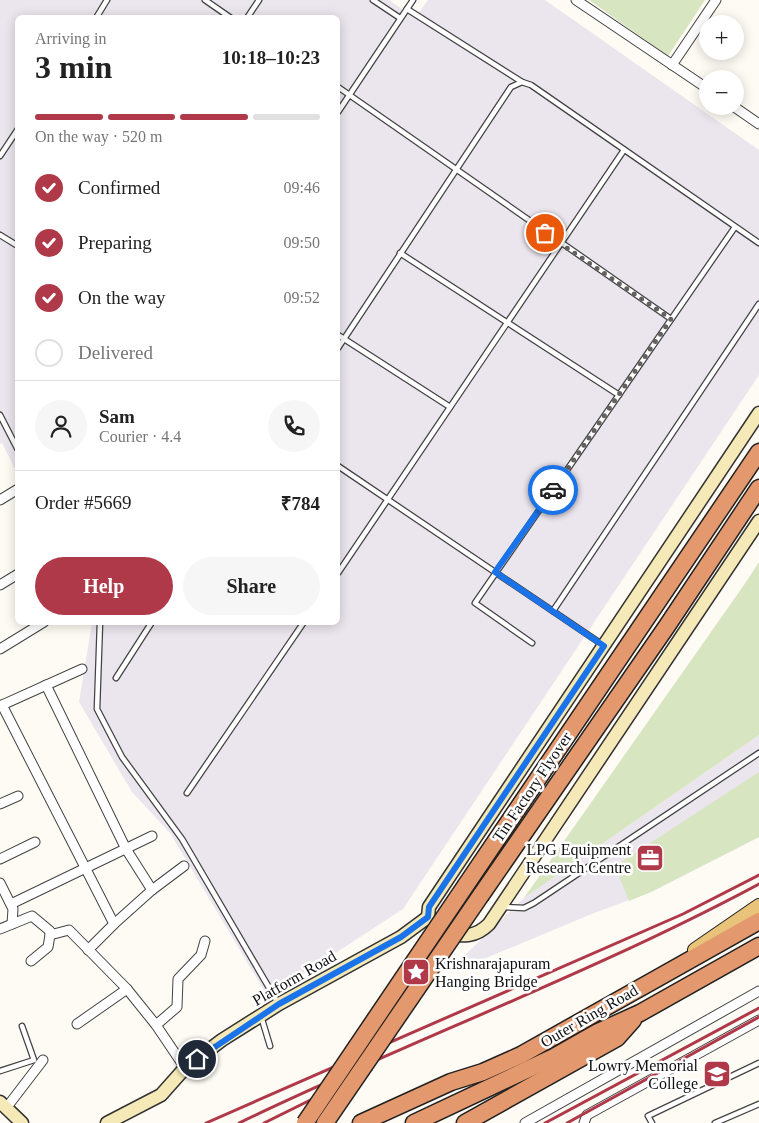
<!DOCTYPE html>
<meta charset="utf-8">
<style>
body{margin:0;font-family:Georgia,serif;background:#f6f6f6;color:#222;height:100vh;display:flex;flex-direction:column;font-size:19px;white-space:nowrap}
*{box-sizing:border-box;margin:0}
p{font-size:16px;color:#767676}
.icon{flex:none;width:28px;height:28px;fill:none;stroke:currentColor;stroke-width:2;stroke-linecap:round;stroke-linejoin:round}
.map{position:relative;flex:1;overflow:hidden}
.details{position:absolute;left:15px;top:15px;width:325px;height:610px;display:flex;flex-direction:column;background:#fff;border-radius:8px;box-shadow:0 2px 12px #0003}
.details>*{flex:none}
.controls{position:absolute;left:699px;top:15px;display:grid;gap:10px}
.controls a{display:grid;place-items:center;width:45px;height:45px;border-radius:50%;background:#fff;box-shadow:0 2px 12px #0003;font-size:25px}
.pin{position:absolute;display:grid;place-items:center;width:42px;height:42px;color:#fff;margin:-21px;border:2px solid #fff;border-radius:50%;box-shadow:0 1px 5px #0007}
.courier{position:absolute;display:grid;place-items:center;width:50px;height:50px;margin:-25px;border:4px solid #1a73e8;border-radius:50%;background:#fff;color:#222;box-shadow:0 1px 6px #0007}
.head em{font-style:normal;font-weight:800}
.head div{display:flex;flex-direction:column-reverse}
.head{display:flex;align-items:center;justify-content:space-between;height:85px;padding:0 20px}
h1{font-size:32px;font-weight:800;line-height:38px}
.bar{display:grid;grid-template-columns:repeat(4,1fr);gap:8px 5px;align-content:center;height:60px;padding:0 20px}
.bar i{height:6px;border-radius:4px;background:#e0e0e0}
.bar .selected{background:#af3849}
.bar p{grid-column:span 4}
.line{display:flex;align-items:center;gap:12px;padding:0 20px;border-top:1px solid #e0e0e0}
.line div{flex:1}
.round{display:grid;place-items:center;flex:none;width:52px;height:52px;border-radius:26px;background:#f6f6f6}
ol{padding:0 20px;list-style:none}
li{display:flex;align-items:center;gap:15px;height:55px}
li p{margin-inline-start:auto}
li .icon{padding:5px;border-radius:50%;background:#af3849;color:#fff;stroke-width:4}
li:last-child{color:#767676}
li i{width:28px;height:28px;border:2px solid #e0e0e0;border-radius:50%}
.cta{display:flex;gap:10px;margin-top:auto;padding:10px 20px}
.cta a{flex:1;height:58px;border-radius:30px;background:#af3849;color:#fff;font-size:20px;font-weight:800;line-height:58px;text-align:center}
.cta a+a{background:#f6f6f6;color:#222}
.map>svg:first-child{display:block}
.industrial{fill:#ebe5ed}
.green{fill:#d7e5c1}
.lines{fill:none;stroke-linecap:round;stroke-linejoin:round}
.lane-casing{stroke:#434343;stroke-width:7}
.street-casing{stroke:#434343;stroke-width:11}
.secondary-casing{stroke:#323232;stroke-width:15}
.primary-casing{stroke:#212121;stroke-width:16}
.highway-casing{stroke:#212121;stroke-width:19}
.lane{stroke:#fff;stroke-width:4.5}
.street{stroke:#fff;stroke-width:9}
.secondary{stroke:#f5e9b7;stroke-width:12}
.primary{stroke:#e8c379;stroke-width:14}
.highway{stroke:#e3986d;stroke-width:16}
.rail{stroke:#af3849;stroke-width:3}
.highway-bridge-casing{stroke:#212121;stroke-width:19;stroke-linecap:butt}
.highway-bridge{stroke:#e3986d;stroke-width:16}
.done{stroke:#636260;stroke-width:5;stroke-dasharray:0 9}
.route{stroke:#1a73e8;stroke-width:6}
.labels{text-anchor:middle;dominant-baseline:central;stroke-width:5;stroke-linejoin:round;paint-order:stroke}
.street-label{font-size:16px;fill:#101010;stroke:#fff}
.poi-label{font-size:16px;fill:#101010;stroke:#fff;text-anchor:end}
</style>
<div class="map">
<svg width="759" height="1123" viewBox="0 0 759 1123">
<rect width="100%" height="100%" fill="#fefbf4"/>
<g class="industrial">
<path d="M0,0H389L415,18L428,0H545L759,150V375L403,909L268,997L170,833L132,792L79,702L92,623L338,622V18H18L17,473L2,443L0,444Z"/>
<path d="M759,735V837L651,892L594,913L467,966L466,954L524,898Z"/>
</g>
<g class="green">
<path d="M589,0H705L668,56Z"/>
<path d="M759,562V735L524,898L744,585Z"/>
<path d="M759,772V837L651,892L629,901L615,866Z"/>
</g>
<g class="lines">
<g class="lane-casing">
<g id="lane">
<path d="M205,0L231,18"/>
<path d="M373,0L400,18"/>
<path d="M407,9L522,82"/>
<path d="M96,18L107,0"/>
<path d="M247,18L259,0"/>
<path d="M338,87L671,319"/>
<path d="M338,112L413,0"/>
<path d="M0,156L18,129"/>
<path d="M0,235L18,246"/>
<path d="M400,253L619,395"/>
<path d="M338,335L450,407"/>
<path d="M338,348L511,87L522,82L531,85L759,243"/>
<path d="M0,415L18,450"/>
<path d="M338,466L603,645"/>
<path d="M338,573L624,150"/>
<path d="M553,611L759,304"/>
<path d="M100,622L97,709L122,757L182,839L278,1003"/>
<path d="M532,643L475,603L735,227"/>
<path d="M116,678L152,622"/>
<path d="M187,793L304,622"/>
<path d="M502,907L524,908L534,903L759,753"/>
<path d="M261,1016L270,1046"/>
<path d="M0,1071L34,1060L22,1026"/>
<path d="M652,1123L648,1116L759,1063"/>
<path d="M715,1123L759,1104"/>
</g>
</g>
<g class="street-casing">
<g id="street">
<path d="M576,0L708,89"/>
<path d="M672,65L716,0"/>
<path d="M733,106L759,124"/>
<path d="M0,500L18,489"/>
<path d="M0,585L18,574"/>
<path d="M0,649L44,622"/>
<path d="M46,685L126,849L152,890"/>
<path d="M2,705L114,924L88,950"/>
<path d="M0,706L82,669"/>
<path d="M0,804L18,796"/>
<path d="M0,859L35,842"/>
<path d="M0,883L13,909L12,924"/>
<path d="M11,904L152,836"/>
<path d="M114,924L152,890L184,866"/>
<path d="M0,929L32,916L50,931V935L69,930L127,989L156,1025L185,1068"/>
<path d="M31,961L48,947L50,935"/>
<path d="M77,1024L127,989"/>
<path d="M156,1025L177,1007L178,979L201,955L205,941"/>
<path d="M7,1107L43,1060"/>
<path d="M525,1123L759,991"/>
<path d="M584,1123L587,1115L759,1020"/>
</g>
</g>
<g class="secondary-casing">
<g id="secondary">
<path d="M759,413L429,907L428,917L444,934C463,936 475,938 489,924L759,521"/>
<path d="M0,1102L22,1123"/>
<path d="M107,1123L161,1095L185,1068L222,1040L279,1004L401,937L428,917"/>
</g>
</g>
<g class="primary-casing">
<path id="primary" d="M695,950L759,906"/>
</g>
<g class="highway-casing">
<g id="highway">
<path d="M466,885L759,452"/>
<path d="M481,895L667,626L759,488"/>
<path d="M361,1123L451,1082L483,1072L521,1055L759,921"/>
<path d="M414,1123L554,1057L598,1032L640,1013L759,946"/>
<path d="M465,1123L617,1038L633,1020"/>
</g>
</g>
<use href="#lane" class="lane"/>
<use href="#street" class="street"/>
<use href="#secondary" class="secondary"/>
<use href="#primary" class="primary"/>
<use href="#highway" class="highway"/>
<g class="rail">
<path d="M206,1123L683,914L759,875"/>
<path d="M239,1123C411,1040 591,974 759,884"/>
<path d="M264,1123L371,1070"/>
<path d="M545,1123L759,1008"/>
<path d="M567,1123L759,1017"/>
</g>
<g class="highway-bridge-casing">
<g id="highway-bridge">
<path d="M305,1123L466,885"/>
<path d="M325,1123L481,895"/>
</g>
</g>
<use href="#highway-bridge" class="highway-bridge"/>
</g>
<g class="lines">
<path class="done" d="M545,233L671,319L553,490"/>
<path class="route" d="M197,1059L279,1004L401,937L428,917L429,907L604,646L495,572L553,490"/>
</g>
<defs>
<g id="office-square" transform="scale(1.4375)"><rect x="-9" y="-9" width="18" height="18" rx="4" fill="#af3849" stroke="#fff"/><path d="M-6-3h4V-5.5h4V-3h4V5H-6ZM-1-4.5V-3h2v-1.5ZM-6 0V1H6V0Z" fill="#fff"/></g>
<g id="sight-square" transform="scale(1.4375)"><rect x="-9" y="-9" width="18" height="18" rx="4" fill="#af3849" stroke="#fff"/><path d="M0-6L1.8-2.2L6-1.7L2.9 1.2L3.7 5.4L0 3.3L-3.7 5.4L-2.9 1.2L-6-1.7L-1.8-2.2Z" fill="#fff"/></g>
<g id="university-square" transform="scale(1.4375)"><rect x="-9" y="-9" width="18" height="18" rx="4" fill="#af3849" stroke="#fff"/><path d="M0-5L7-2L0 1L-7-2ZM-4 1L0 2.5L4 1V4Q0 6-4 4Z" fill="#fff"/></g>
</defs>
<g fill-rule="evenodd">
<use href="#office-square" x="650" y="858"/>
<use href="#sight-square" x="416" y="972"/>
<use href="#university-square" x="717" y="1074"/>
</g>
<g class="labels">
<g class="street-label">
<text transform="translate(532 787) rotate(-56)">Tin Factory Flyover</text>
<text transform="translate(294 978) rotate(-30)">Platform Road</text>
<text transform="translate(589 1016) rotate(-30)">Outer Ring Road</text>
</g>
<g class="poi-label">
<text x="631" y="849">LPG Equipment<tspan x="631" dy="18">Research Centre</tspan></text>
<text x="435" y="963" text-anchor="start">Krishnarajapuram<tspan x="435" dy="18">Hanging Bridge</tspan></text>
<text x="698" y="1065">Lowry Memorial<tspan x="698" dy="18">College</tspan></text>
</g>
</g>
</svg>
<div class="controls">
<a>+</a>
<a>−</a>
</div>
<div class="pin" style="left:545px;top:233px;background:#ea580c"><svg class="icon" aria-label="bag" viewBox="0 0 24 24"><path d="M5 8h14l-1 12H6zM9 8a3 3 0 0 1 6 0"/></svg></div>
<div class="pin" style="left:197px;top:1059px;background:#1f2937"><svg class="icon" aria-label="home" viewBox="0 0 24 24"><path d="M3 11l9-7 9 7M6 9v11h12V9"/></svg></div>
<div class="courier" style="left:553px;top:490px"><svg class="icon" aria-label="car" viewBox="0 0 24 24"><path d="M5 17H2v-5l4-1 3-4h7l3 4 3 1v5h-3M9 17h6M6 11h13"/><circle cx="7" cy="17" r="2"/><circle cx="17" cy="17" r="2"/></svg></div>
<section class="details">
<div class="head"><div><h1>3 min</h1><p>Arriving in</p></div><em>10:18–10:23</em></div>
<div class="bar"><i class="selected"></i><i class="selected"></i><i class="selected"></i><i></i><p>On the way · 520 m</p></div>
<ol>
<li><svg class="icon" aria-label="check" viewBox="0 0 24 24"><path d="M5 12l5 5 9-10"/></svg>Confirmed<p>09:46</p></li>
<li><svg class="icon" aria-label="check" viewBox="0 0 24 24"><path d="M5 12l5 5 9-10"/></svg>Preparing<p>09:50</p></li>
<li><svg class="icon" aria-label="check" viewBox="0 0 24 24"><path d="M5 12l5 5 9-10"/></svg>On the way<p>09:52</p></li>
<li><i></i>Delivered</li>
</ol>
<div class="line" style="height:90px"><a class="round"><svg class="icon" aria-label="person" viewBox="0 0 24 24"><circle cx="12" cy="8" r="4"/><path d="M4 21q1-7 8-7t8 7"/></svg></a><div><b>Sam</b><p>Courier · 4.4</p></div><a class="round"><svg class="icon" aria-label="phone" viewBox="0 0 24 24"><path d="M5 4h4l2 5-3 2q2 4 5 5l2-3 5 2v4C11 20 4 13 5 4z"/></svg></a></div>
<div class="line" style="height:65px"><div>Order #5669</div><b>₹784</b></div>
<div class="cta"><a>Help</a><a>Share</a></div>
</section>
</div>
